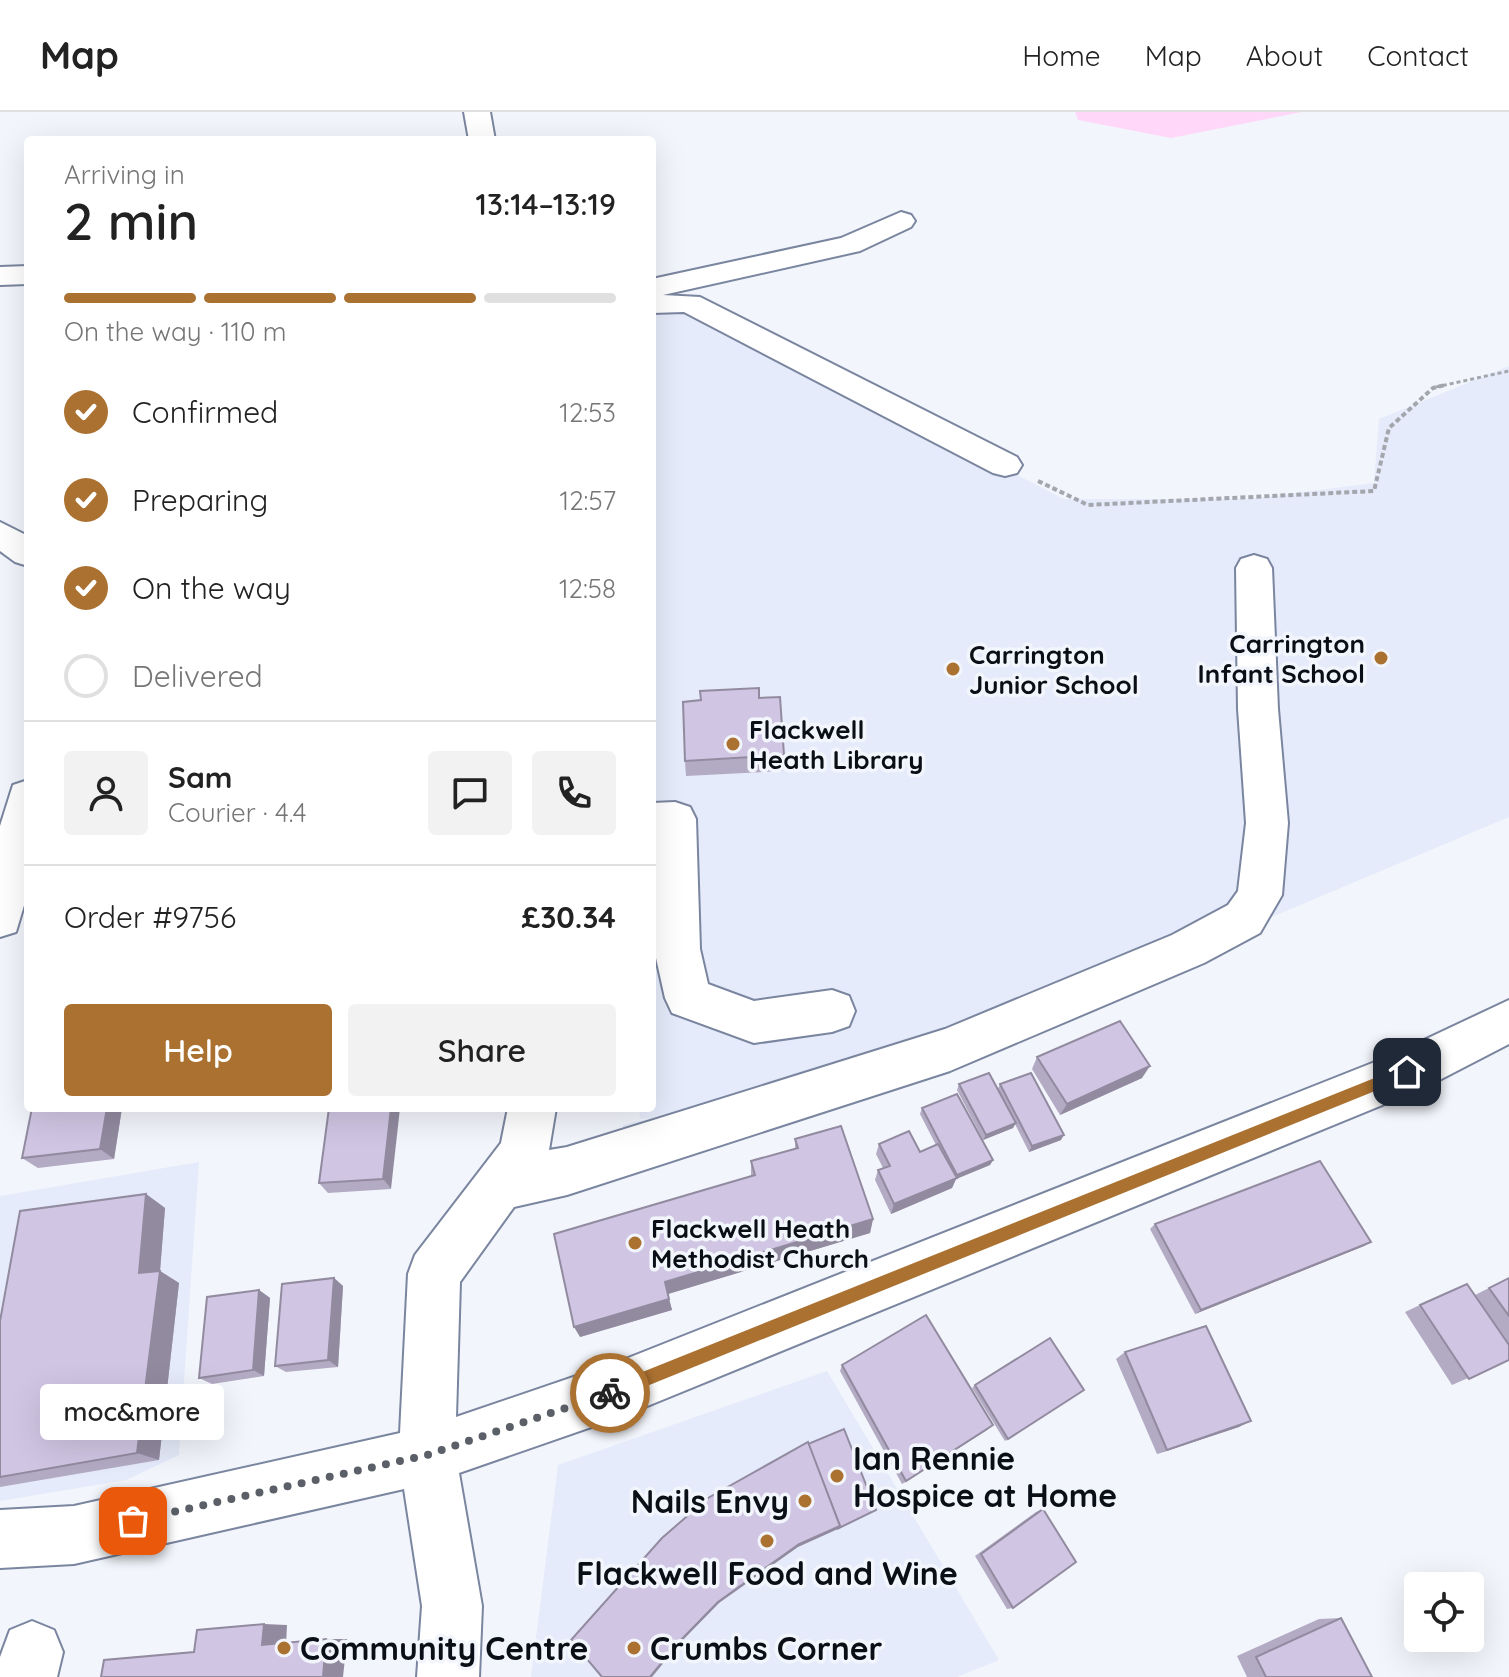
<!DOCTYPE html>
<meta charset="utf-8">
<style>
body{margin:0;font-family:Quicksand,sans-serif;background:#f2f2f2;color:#222;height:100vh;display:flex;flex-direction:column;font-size:30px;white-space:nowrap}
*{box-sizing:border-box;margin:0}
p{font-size:26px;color:#767676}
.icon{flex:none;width:44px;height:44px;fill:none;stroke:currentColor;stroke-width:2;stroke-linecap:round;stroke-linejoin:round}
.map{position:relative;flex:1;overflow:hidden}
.sheet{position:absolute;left:24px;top:24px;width:632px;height:976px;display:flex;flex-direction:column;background:#fff;border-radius:8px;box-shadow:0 8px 32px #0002}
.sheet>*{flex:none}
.buttons{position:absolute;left:1404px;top:1460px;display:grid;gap:16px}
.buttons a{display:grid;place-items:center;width:80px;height:80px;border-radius:8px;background:#fff;box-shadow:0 8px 32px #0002;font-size:40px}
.pin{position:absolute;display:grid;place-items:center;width:68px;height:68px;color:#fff;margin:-34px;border-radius:16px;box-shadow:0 4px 12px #0006}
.courier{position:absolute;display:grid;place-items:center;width:80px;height:80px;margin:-40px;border:6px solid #ab7131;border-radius:50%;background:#fff;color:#222;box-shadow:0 2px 10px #0007}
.bubble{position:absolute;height:56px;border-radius:8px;background:#fff;box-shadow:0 8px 32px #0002;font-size:26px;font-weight:600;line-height:56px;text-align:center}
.summary em{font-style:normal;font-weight:600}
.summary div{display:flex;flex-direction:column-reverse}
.summary{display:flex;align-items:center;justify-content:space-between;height:136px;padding:0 40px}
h1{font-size:52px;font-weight:600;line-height:60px}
.bar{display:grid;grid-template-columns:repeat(4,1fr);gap:12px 8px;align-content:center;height:96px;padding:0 40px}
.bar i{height:10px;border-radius:6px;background:#e0e0e0}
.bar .on{background:#ab7131}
.bar p{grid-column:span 4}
.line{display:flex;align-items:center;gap:20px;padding:0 40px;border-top:2px solid #e0e0e0}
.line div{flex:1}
.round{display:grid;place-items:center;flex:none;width:84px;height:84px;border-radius:8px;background:#f2f2f2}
ol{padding:0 40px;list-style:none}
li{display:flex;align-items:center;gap:24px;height:88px}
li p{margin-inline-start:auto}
li .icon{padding:8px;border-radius:50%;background:#ab7131;color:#fff;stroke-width:4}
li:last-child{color:#767676}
li i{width:44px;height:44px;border:4px solid #e0e0e0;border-radius:50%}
.cta{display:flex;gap:16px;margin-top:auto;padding:16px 40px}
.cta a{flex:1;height:92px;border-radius:8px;background:#ab7131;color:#fff;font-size:32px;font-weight:600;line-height:92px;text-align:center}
.cta a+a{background:#f2f2f2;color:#222}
header{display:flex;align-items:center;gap:48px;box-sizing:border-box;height:112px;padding:0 40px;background:#fff;border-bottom:2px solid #e0e0e0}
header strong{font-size:38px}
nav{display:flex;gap:44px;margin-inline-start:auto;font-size:28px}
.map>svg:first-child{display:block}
.built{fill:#e5ebfa}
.green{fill:#ffd8f9}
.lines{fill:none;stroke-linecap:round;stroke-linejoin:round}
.minor-casing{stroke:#7a859f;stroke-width:4}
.path-far1{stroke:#a3a6ad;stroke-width:3;stroke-dasharray:4 3;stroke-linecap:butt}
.path{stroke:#a3a6ad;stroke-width:4;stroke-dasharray:5 3;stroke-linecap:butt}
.minor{fill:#fff;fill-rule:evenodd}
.wall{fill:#b3aac4}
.shaded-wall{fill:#928ba0}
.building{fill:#d0c6e4;stroke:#928ba0;stroke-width:2}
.route{fill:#ab7131}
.done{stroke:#5b5f67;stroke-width:8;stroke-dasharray:0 14.4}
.poi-dot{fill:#ab7131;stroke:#f2f5fb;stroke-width:3}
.labels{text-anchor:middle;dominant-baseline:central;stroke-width:7;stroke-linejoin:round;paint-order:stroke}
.poi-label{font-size:26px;font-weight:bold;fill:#0a0e17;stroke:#f2f5fb;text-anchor:start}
.near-poi-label{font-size:32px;font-weight:bold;fill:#0a0e17;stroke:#f2f5fb;text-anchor:start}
</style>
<header>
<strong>Map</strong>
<nav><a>Home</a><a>Map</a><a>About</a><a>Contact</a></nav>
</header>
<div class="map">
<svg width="1509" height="1565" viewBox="0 0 1509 1565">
<rect width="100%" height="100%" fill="#f2f5fb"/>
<g class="built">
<path d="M669,193L769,237L1064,387H1249L1374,371L1379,307L1509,254V705L781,1012L621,1051L623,1013L651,1006L640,1007L639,996H652V196Z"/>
<path d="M199,1050L179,1343L126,1368L0,1389V1084Z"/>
<path d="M827,1259L999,1548L957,1565H531L558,1353Z"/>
</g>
<path class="green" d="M1075,0H1302L1171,26L1078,8Z"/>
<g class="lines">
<g class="minor-casing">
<g id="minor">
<path d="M464,0H490L495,28H469Z"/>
<path d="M901,100L911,103L915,109L911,115L860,139L663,183L700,185L1017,345L1022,353L1017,361L1005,364L993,361L684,200L652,201V167L841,126Z"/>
<path d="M28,154V172L0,173V155Z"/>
<path d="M0,410L28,424V454L15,450L0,439Z"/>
<path d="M1254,443L1267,447L1272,456L1278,597L1288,711L1282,783L1260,821L1204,851L950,959L567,1083L514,1095L460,1170L456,1305L623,1248L1390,944L1509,888V932L1424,976L623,1304L459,1361L482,1494L479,1565H417L422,1494L404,1377L74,1452L0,1456V1398L74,1394L400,1321L408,1162L415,1143L501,1031L508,996H556L549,1038L567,1035L945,917L1172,823L1228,793L1238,779L1246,711L1238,597L1236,456L1241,447Z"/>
<path d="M28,668V780L16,820L0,825V714L13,673Z"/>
<path d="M675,690L690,695L696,707L700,837L708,872L754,889L832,878L849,884L855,899L849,914L832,920L754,931L672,901L665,886L654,837L652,691Z"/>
<path d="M32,1509L54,1518L63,1540L57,1565H0V1545L10,1518Z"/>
</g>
</g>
<path class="path-far1" d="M1436,275L1509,259"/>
<path class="path" d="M1038,369L1088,393L1374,379L1389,316L1433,276L1445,273"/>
<use href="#minor" class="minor"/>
</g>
<g class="wall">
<path d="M784,643L783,659L686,664L685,649Z"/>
<path d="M1037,945L1142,966L1060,1003L1032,957Z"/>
<path d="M959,972L998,977L1000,972L1061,1028L1029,1040L1015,1012L1013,1016L983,1028L957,978Z"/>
<path d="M122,996L114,1047L38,1056L22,1046Z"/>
<path d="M329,996L391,1077L328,1081L319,1071Z"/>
<path d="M922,996L993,1048L990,1053L956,1067L952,1076L891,1102L875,1068L878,1058L883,1056L876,1042L879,1032L920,1040L936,1033L920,1002Z"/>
<path d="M795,1027L873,1107L870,1121L668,1182L672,1198L580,1225L751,1064V1049L795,1037Z"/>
<path d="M146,1082L165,1096L160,1159L179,1171L159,1348L0,1375V1209Z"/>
<path d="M1155,1112L1364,1134L1195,1202L1150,1117Z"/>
<path d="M334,1166L343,1174L338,1255L286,1260L275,1254Z"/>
<path d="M1509,1166V1248L1452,1273L1405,1200L1420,1193L1475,1183Z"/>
<path d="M259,1178L270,1186L264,1264L212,1272L199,1266Z"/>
<path d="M1125,1240L1239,1315L1157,1342L1116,1247Z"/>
<path d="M842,1253L993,1313L987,1318L902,1372L840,1259Z"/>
<path d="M975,1273L1084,1278L1005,1329L972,1276Z"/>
<path d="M1043,1397L1013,1496L1007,1497L975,1444L1036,1400Z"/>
<path d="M1341,1506L1372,1565H1247L1237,1544L1319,1507Z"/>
</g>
<g class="shaded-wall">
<path d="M1150,954L1142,966L1060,1003L1067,992Z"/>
<path d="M107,996H122L114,1047L100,1037Z"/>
<path d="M391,996H400L391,1077L383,1067Z"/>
<path d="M1016,1011L1013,1016L983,1028L986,1023Z"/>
<path d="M1064,1023L1061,1028L1029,1040L1032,1034Z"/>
<path d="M993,1048L990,1053L956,1067L952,1076L891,1102L894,1092L955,1067L957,1063Z"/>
<path d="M146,1082L165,1096L160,1159L179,1171L159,1348L137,1341L139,1161Z"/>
<path d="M873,1107L870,1121L668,1182L665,1170Z"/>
<path d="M1371,1130L1364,1134L1195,1202L1201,1198Z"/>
<path d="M334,1166L343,1174L338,1255L328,1248Z"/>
<path d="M259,1178L270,1186L264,1264L253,1258Z"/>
<path d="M669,1187L672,1198L580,1225L574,1215Z"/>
<path d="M1251,1309L1239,1315L1157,1342L1167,1338Z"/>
<path d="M993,1313L987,1318L902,1372L906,1369Z"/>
<path d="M876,1398L838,1417L798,1435L719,1491L679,1532L652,1565H650L677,1532L718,1490L799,1432Z"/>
<path d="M264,1512L287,1513L286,1533H262Z"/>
<path d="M326,1527H347L343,1565H323Z"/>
</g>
<g class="building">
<path d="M759,576V586L780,585L784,643L685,649L683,590L701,588L700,579Z"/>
<path d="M1120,909L1150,954L1067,992L1037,945Z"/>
<path d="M989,961L1016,1011L986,1023L959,972Z"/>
<path d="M1031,961L1064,1023L1032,1034L1000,972Z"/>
<path d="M957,982L993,1048L957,1063L922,996Z"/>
<path d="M32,996H107L100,1037L22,1046Z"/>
<path d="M329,996H391L383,1067L319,1071Z"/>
<path d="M841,1014L873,1107L665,1170L669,1187L574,1215L554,1122L755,1063L751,1049L798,1036L795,1027Z"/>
<path d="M909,1019L920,1040L938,1032L957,1066L894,1092L878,1058L890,1054L879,1032Z"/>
<path d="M1320,1049L1371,1130L1201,1198L1155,1112Z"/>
<path d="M146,1082L139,1161L160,1159L137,1341L0,1365V1209L20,1099Z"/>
<path d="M334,1166L328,1248L275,1254L282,1172Z"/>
<path d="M1509,1166V1204L1489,1176Z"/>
<path d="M1467,1172L1509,1233V1248L1469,1267L1420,1193Z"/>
<path d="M259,1178L253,1258L199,1266L207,1185Z"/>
<path d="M926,1203L993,1313L906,1369L842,1253Z"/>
<path d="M1206,1214L1251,1309L1167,1338L1125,1240Z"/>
<path d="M1050,1226L1084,1278L1008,1327L975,1273Z"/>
<path d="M844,1317L876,1398L839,1416L840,1414L808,1332Z"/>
<path d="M808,1330L840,1414L799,1432L718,1490L677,1532L650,1565H602L571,1528L662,1426L708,1386Z"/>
<path d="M1043,1397L1076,1450L1013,1496L981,1442Z"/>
<path d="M1341,1506L1372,1565H1266L1256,1545Z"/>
<path d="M264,1512L262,1533L326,1527L323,1565H101L104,1548L194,1540L197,1518Z"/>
</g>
<path class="route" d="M1407,953L1412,955V964L610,1289L602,1281L610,1273Z"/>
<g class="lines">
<path class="done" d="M133,1409L427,1343L610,1281"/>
</g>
<g class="poi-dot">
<circle cx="1381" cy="546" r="8"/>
<circle cx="953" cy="557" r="8"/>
<circle cx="733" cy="632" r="8"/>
<circle cx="635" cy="1131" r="8"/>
<circle cx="837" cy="1364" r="8"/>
<circle cx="805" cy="1389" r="8"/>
<circle cx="767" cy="1429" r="8"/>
<circle cx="284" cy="1536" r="8"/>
<circle cx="634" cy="1536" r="8"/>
</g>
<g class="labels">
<g class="poi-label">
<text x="1365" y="531" text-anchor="end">Carrington<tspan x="1365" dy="30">Infant School</tspan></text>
<text x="969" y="542">Carrington<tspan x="969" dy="30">Junior School</tspan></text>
<text x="749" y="617">Flackwell<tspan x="749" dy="30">Heath Library</tspan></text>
<text x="651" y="1116">Flackwell Heath<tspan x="651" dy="30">Methodist Church</tspan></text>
</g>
<g class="near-poi-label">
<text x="853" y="1346">Ian Rennie<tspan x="853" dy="37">Hospice at Home</tspan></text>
<text x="789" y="1389" text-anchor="end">Nails Envy</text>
<text x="767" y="1461" text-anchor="middle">Flackwell Food and Wine</text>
<text x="300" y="1536">Community Centre</text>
<text x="650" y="1536">Crumbs Corner</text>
</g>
</g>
</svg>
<div class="buttons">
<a><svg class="icon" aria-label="locate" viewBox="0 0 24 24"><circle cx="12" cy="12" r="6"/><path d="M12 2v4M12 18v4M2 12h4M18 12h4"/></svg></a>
</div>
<div class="pin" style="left:133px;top:1409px;background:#ea580c"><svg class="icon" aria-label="bag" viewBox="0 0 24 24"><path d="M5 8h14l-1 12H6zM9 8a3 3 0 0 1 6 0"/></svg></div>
<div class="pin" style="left:1407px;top:960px;background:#1f2937"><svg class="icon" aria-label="home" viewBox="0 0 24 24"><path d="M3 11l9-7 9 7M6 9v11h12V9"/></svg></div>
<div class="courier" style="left:610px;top:1281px"><svg class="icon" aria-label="bike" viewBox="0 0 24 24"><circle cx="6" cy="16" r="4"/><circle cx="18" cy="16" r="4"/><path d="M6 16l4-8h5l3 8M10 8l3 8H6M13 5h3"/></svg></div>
<div class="bubble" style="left:40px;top:1272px;width:184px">moc&amp;more</div>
<section class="sheet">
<div class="summary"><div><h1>2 min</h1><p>Arriving in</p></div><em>13:14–13:19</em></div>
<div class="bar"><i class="on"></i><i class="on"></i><i class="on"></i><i></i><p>On the way · 110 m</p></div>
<ol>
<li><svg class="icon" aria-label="check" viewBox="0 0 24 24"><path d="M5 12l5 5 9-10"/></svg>Confirmed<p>12:53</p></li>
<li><svg class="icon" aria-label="check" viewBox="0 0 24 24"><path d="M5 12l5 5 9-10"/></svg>Preparing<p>12:57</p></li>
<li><svg class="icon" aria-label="check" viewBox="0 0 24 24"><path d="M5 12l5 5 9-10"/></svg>On the way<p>12:58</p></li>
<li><i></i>Delivered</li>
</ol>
<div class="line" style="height:144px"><a class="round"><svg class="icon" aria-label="person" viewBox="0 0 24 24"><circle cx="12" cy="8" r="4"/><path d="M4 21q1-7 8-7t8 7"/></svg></a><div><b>Sam</b><p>Courier · 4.4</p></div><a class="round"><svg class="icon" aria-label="chat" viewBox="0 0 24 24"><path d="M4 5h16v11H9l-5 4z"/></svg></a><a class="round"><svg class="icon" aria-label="phone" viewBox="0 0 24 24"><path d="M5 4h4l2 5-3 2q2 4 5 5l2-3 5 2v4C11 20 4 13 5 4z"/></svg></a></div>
<div class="line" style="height:104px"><div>Order #9756</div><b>£30.34</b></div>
<div class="cta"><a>Help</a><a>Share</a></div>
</section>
</div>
